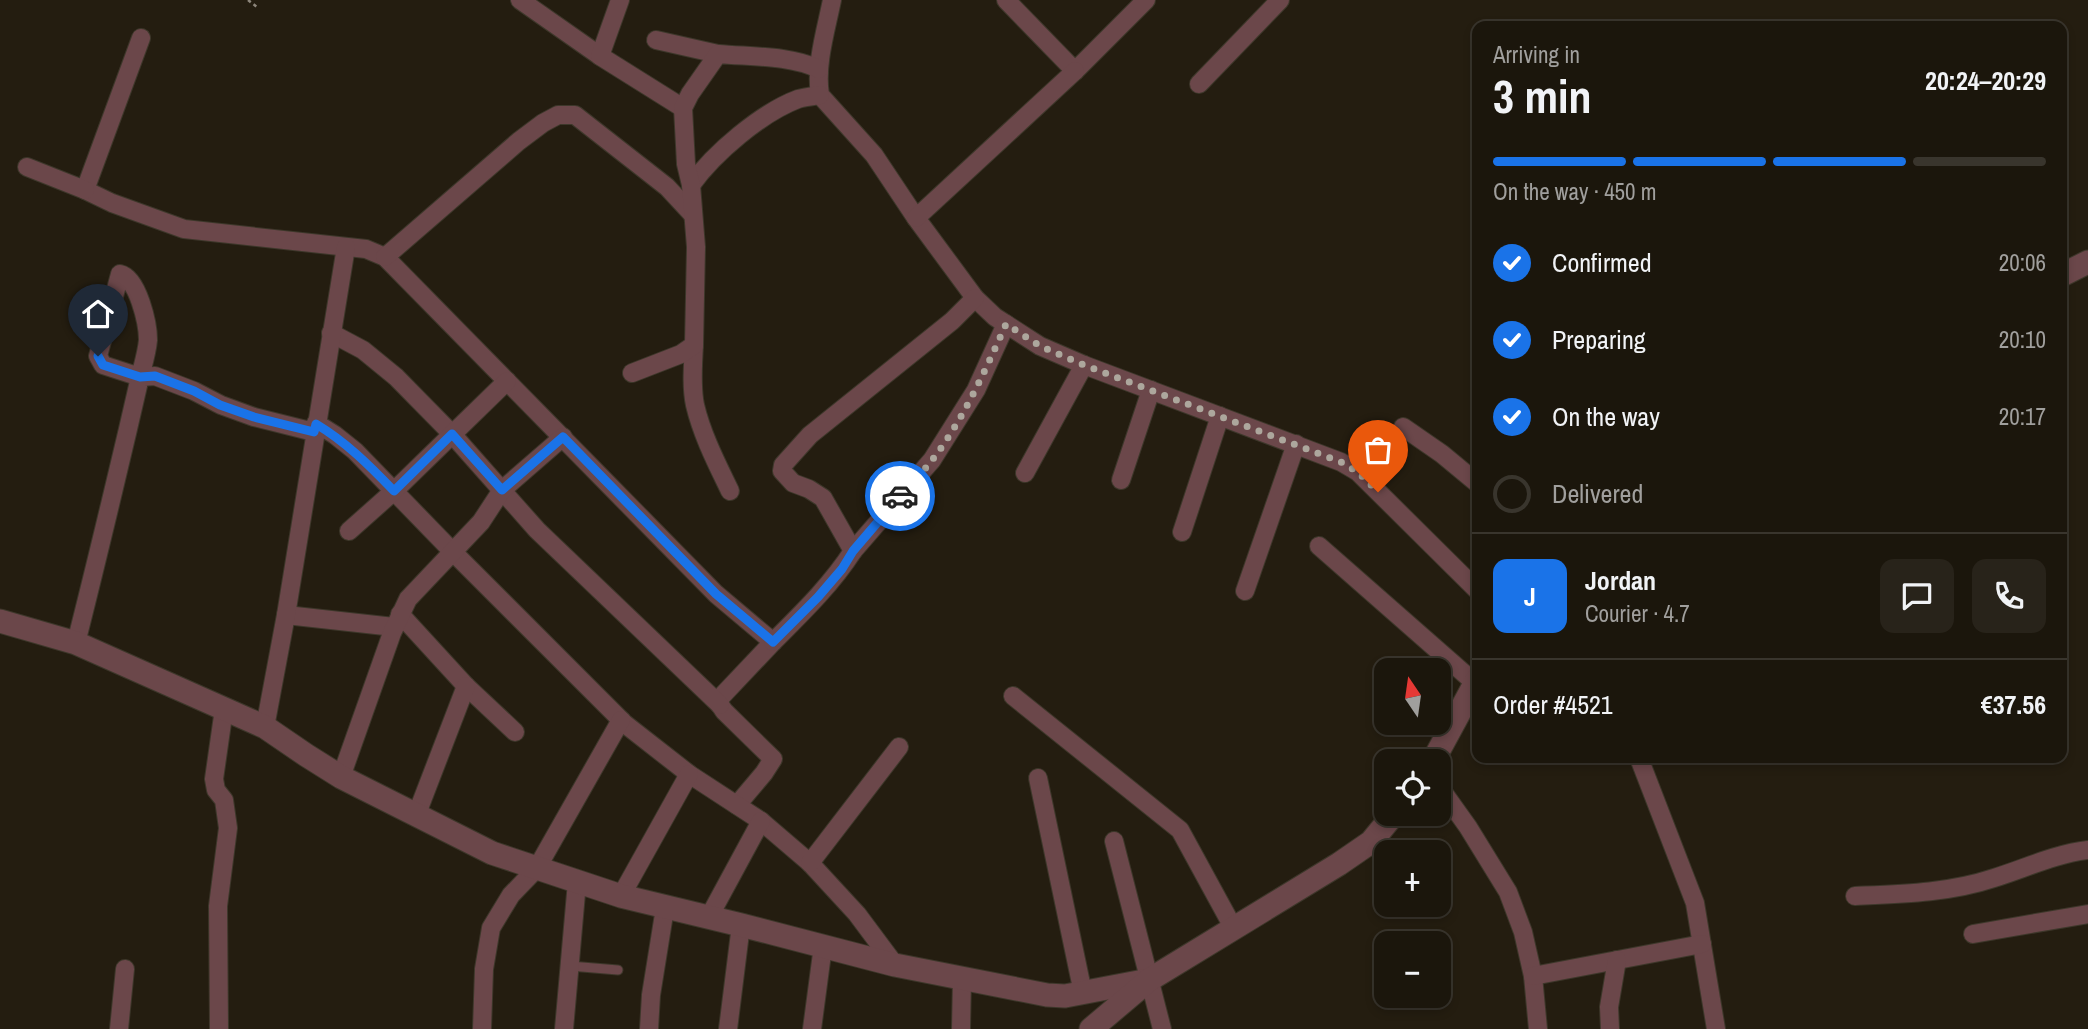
<!DOCTYPE html>
<meta charset="utf-8">
<style>
body{margin:0;font-family:"Archivo Narrow",sans-serif;background:#28231a;color:#f1f3f6;height:100vh;display:flex;flex-direction:column;font-size:26px;white-space:nowrap}
*{box-sizing:border-box;margin:0}
p{font-size:23px;color:#a09f9d}
.icon{flex:none;width:38px;height:38px;fill:none;stroke:currentColor;stroke-width:2;stroke-linecap:round;stroke-linejoin:round}
.map{position:relative;flex:1;overflow:hidden}
.panel{position:absolute;left:1472px;top:21px;width:595px;height:742px;display:flex;flex-direction:column;background:#1b160c;border-radius:14px;box-shadow:0 4px 10px #0003,0 0 0 2px #39352d}
.panel>*{flex:none}
.needle{width:46px;rotate:347deg}
.tools{position:absolute;left:1374px;top:658px;display:grid;gap:14px}
.tools a{display:grid;place-items:center;width:77px;height:77px;border-radius:14px;background:#1b160c;box-shadow:0 4px 10px #0003,0 0 0 2px #39352d;font-size:35px}
.pin{position:absolute;display:grid;place-items:center;width:60px;height:60px;color:#fff;margin:-72px -30px;border-radius:50% 50% 50% 0;rotate:-45deg;box-shadow:0 0 7px #0007}
.pin .icon{rotate:45deg}
.courier{position:absolute;display:grid;place-items:center;width:70px;height:70px;margin:-35px;border:5px solid #1a73e8;border-radius:50%;background:#fff;color:#222;box-shadow:0 2px 9px #0007}
.overview em{font-style:normal;font-weight:800}
.overview div{display:flex;flex-direction:column-reverse}
.overview{display:flex;align-items:center;justify-content:space-between;height:119px;padding:0 21px}
h1{font-size:46px;font-weight:800;line-height:52px}
.bar{display:grid;grid-template-columns:repeat(4,1fr);gap:10px 7px;align-content:center;height:84px;padding:0 21px}
.bar i{height:9px;border-radius:5px;background:#39352d}
.bar .on{background:#1a73e8}
.bar p{grid-column:span 4}
.line{display:flex;align-items:center;gap:18px;padding:0 21px;border-top:2px solid #39352d}
.line div{flex:1}
.round{display:grid;place-items:center;flex:none;width:74px;height:74px;border-radius:14px;background:#28231a}
ol{padding:0 21px;list-style:none}
li{display:flex;align-items:center;gap:21px;height:77px}
li p{margin-inline-start:auto}
li .icon{padding:7px;border-radius:50%;background:#1a73e8;color:#fff;stroke-width:4}
li:last-child{color:#a09f9d}
li i{width:38px;height:38px;border:4px solid #39352d;border-radius:50%}
.map>svg:first-child{display:block}
.lines{fill:none;stroke-linecap:round;stroke-linejoin:round}
.service-casing{stroke:#3d372a;stroke-width:11}
.minor-casing{stroke:#3d372a;stroke-width:20}
.tertiary-casing{stroke:#3d372a;stroke-width:25}
.path{stroke:#8d867b;stroke-width:2.5;stroke-dasharray:3.5 3.5;stroke-linecap:butt}
.service{stroke:#6b474a;stroke-width:9}
.minor{stroke:#6b474a;stroke-width:18}
.tertiary{stroke:#6b474a;stroke-width:23}
.done{stroke:#ada79d;stroke-width:7;stroke-dasharray:0 12.6}
.route{stroke:#1a73e8;stroke-width:9}
</style>
<div class="map">
<svg width="2088" height="1029" viewBox="0 0 2088 1029">
<rect width="100%" height="100%" fill="#241d10"/>
<g class="lines">
<g class="service-casing">
<path id="service" d="M570,966L618,970"/>
</g>
<g class="minor-casing">
<g id="minor">
<path d="M520,0L600,56"/>
<path d="M620,0L600,56L683,108"/>
<path d="M832,0C826,30 815,65 820,95L874,155L916,218L975,298L995,317L1040,346L1084,365L1341,462L1358,472L1477,590"/>
<path d="M1006,0L1075,71L1146,0"/>
<path d="M141,38L85,190L112,203L184,229L366,249L385,257L716,594L773,642L720,698V705L724,711L773,759L764,773L737,805"/>
<path d="M656,40L718,54"/>
<path d="M1199,84L1280,0"/>
<path d="M27,167L85,190"/>
<path d="M691,185C714,153 761,113 798,99C805,97 813,96 820,95"/>
<path d="M916,218L1075,71"/>
<path d="M385,257L519,141L543,123L558,115H575L667,187L693,215"/>
<path d="M331,333L363,350L396,377L452,434L537,530L720,705"/>
<path d="M694,345C693,365 691,386 695,405C702,435 717,464 730,491"/>
<path d="M632,373L681,354L694,345L696,247L691,185L686,164L683,108L690,94L718,54C752,57 789,55 819,69"/>
<path d="M316,423L335,435L355,451L453,552L625,724L689,774L761,821L810,863L857,914L895,965"/>
<path d="M1403,427L1442,454L1477,483"/>
<path d="M1025,473L1084,365"/>
<path d="M1121,480L1151,390"/>
<path d="M349,531L394,491L507,381"/>
<path d="M1182,532L1220,416"/>
<path d="M1319,546L1475,683"/>
<path d="M853,551L932,460L976,390L1006,324"/>
<path d="M1245,591L1296,444"/>
<path d="M400,614L466,686L515,732"/>
<path d="M286,615L394,627"/>
<path d="M773,642C802,613 831,585 853,551L823,498L809,489L793,483L782,471L783,465L810,435L952,321L975,298"/>
<path d="M76,643C94,572 111,501 128,429C132,412 136,394 140,377C143,365 147,352 148,340C148,324 138,278 120,274L98,356L103,365L140,377L155,376L194,391L221,405L254,417L314,432"/>
<path d="M1013,696L1180,830L1234,929"/>
<path d="M265,727L286,615L346,247"/>
<path d="M1639,758L1695,903L1716,1029"/>
<path d="M341,777L392,633L408,599L481,522L502,490L563,437"/>
<path d="M1038,778L1083,993"/>
<path d="M1438,785L1468,827L1508,892L1523,932L1533,976L1538,1029"/>
<path d="M416,816L466,686"/>
<path d="M1114,841L1162,1029"/>
<path d="M810,863L899,747"/>
<path d="M621,896L689,774"/>
<path d="M1855,896C1902,894 1949,893 1994,878C2026,868 2055,854 2088,850"/>
<path d="M709,917L761,821"/>
<path d="M1973,934L2088,914"/>
<path d="M1533,976L1702,944"/>
<path d="M119,1029L125,969"/>
<path d="M219,1029L218,906L228,828L224,800L216,790L214,779L224,709"/>
<path d="M482,1029L484,969L491,928L511,895L537,868L621,720"/>
<path d="M564,1029L577,882"/>
<path d="M649,1029L651,995L665,908"/>
<path d="M728,1029L741,925"/>
<path d="M812,1029L823,946"/>
<path d="M961,1029L962,979"/>
<path d="M1610,1029L1609,1007L1617,960"/>
</g>
</g>
<g class="tertiary-casing">
<g id="tertiary">
<path d="M2062,275L2088,262"/>
<path d="M0,621L76,643L265,727L306,755L341,777L492,853L621,896L741,925L895,965L1047,995L1065,996L1149,980"/>
<path d="M1433,761L1477,680"/>
<path d="M1091,1029L1149,980L1339,864L1371,842L1394,814"/>
</g>
</g>
<path class="path" d="M248,0L257,7"/>
<use href="#service" class="service"/>
<use href="#minor" class="minor"/>
<use href="#tertiary" class="tertiary"/>
</g>
<g class="lines">
<path class="done" d="M900,496C911,484 923,472 933,459C964,418 985,371 1006,324L1040,346L1084,365L1341,462L1358,472L1378,492"/>
<path class="route" d="M98,356L103,365L140,377L155,376L194,391L220,405L254,417L314,432L316,424C346,442 369,465 394,491L452,434L502,490L563,437L716,594L773,642L818,597L842,569L853,551L900,496"/>
</g>
</svg>
<div class="tools">
<a><svg class="needle" viewBox="-14 -14 28 28"><path d="M0-13l5 13h-10z" fill="#e53935"/><path d="M0 13l5-13h-10z" fill="#a09f9d"/></svg></a>
<a><svg class="icon" aria-label="locate" viewBox="0 0 24 24"><circle cx="12" cy="12" r="6"/><path d="M12 2v4M12 18v4M2 12h4M18 12h4"/></svg></a>
<a>+</a>
<a>−</a>
</div>
<div class="pin" style="left:1378px;top:492px;background:#ea580c"><svg class="icon" aria-label="bag" viewBox="0 0 24 24"><path d="M5 8h14l-1 12H6zM9 8a3 3 0 0 1 6 0"/></svg></div>
<div class="pin" style="left:98px;top:356px;background:#1f2937"><svg class="icon" aria-label="home" viewBox="0 0 24 24"><path d="M3 11l9-7 9 7M6 9v11h12V9"/></svg></div>
<div class="courier" style="left:900px;top:496px"><svg class="icon" aria-label="car" viewBox="0 0 24 24"><path d="M5 17H2v-5l4-1 3-4h7l3 4 3 1v5h-3M9 17h6M6 11h13"/><circle cx="7" cy="17" r="2"/><circle cx="17" cy="17" r="2"/></svg></div>
<section class="panel">
<div class="overview"><div><h1>3 min</h1><p>Arriving in</p></div><em>20:24–20:29</em></div>
<div class="bar"><i class="on"></i><i class="on"></i><i class="on"></i><i></i><p>On the way · 450 m</p></div>
<ol>
<li><svg class="icon" aria-label="check" viewBox="0 0 24 24"><path d="M5 12l5 5 9-10"/></svg>Confirmed<p>20:06</p></li>
<li><svg class="icon" aria-label="check" viewBox="0 0 24 24"><path d="M5 12l5 5 9-10"/></svg>Preparing<p>20:10</p></li>
<li><svg class="icon" aria-label="check" viewBox="0 0 24 24"><path d="M5 12l5 5 9-10"/></svg>On the way<p>20:17</p></li>
<li><i></i>Delivered</li>
</ol>
<div class="line" style="height:126px"><b class="round" style="background:#1a73e8;color:#fff">J</b><div><b>Jordan</b><p>Courier · 4.7</p></div><a class="round"><svg class="icon" aria-label="chat" viewBox="0 0 24 24"><path d="M4 5h16v11H9l-5 4z"/></svg></a><a class="round"><svg class="icon" aria-label="phone" viewBox="0 0 24 24"><path d="M5 4h4l2 5-3 2q2 4 5 5l2-3 5 2v4C11 20 4 13 5 4z"/></svg></a></div>
<div class="line" style="height:91px"><div>Order #4521</div><b>€37.56</b></div>
</section>
</div>
